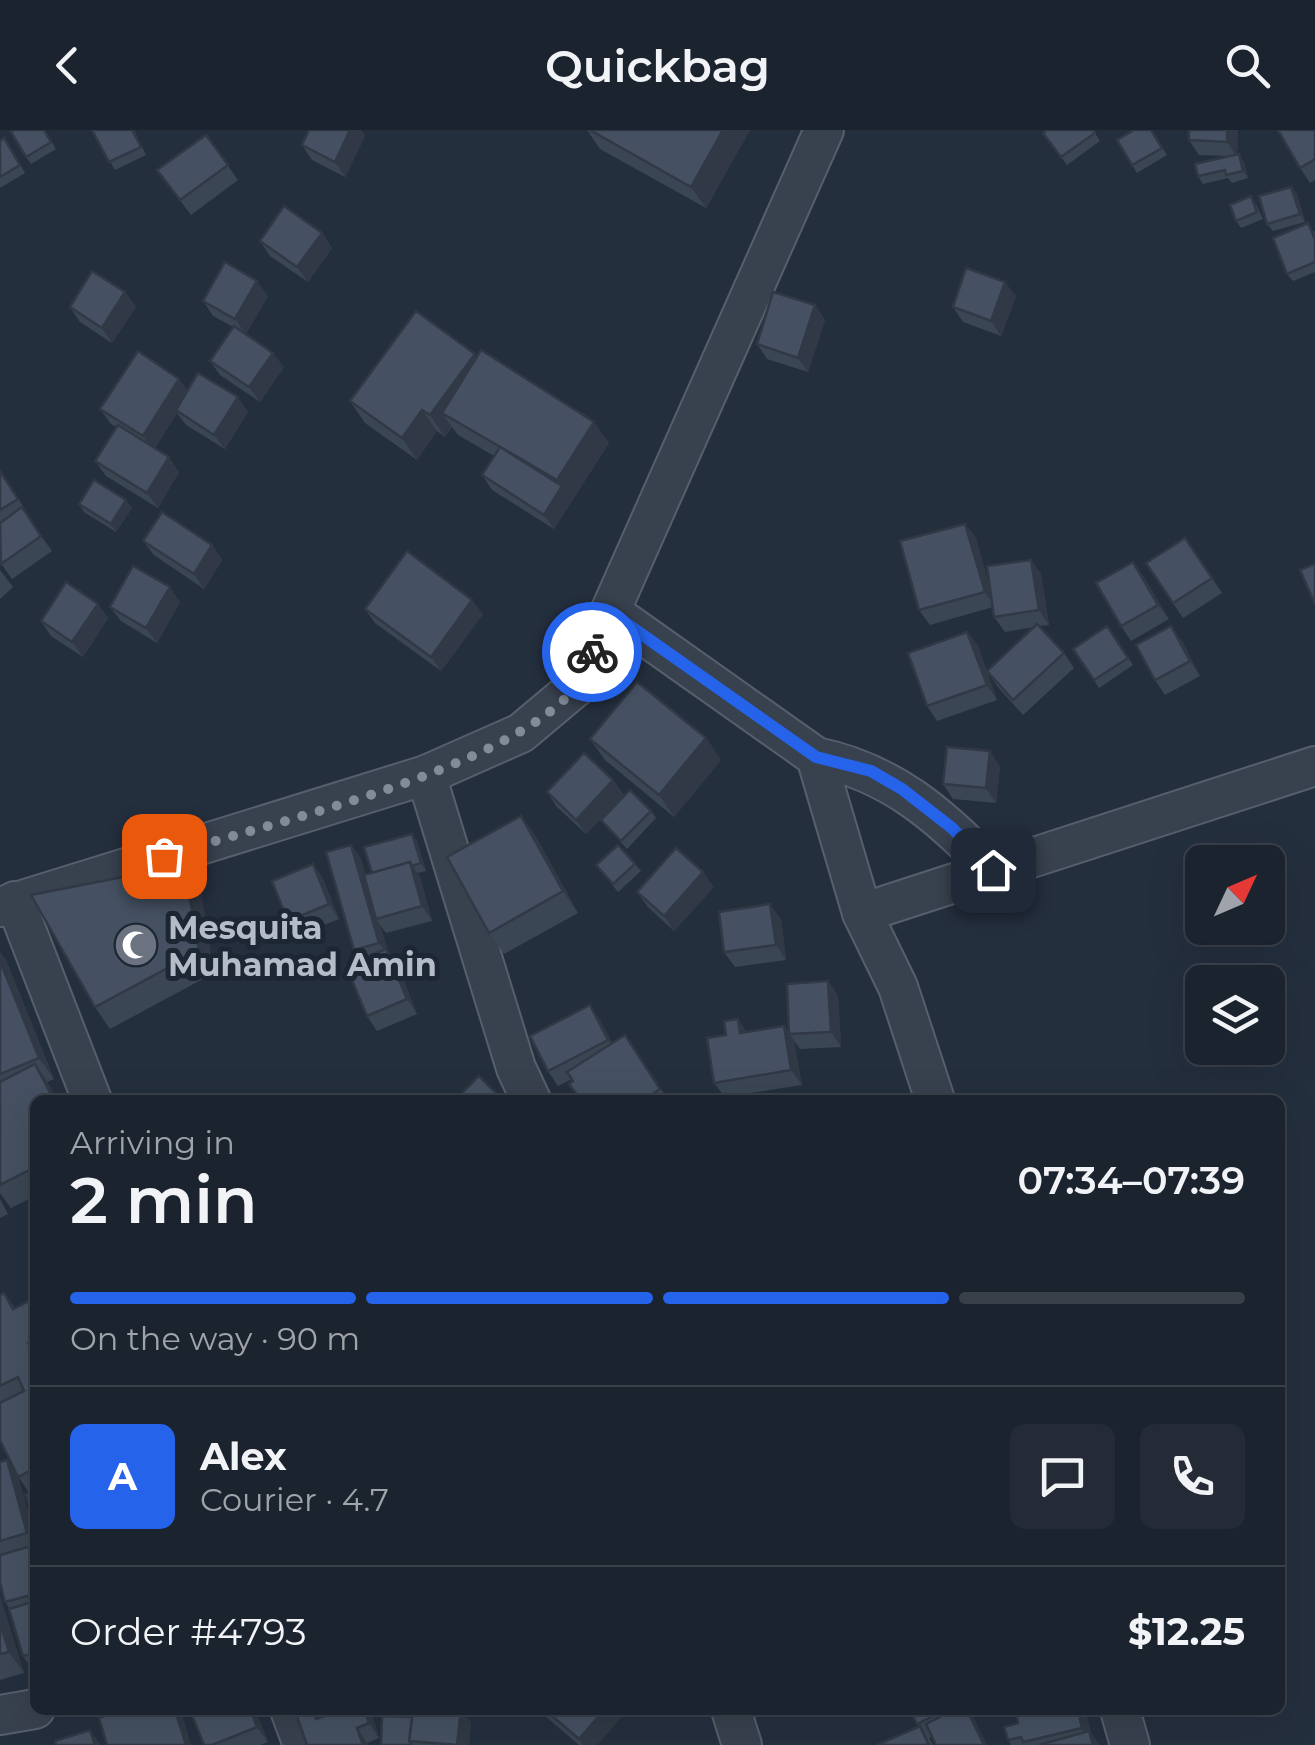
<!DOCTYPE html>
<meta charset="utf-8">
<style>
body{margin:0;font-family:Montserrat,sans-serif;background:#242b36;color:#f1f3f6;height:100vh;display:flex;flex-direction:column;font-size:38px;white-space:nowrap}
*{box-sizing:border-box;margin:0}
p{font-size:32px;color:#a0a4aa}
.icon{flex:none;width:55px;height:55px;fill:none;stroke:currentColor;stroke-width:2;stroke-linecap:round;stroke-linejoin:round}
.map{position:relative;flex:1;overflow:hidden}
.panel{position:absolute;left:30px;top:965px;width:1255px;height:620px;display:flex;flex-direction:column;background:#1b232e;border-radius:15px;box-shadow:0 10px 40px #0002,0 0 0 2px #39404a}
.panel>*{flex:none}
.needle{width:65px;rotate:46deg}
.tools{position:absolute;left:1185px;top:715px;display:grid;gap:20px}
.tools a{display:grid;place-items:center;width:100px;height:100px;border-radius:15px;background:#1b232e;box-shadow:0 10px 40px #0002,0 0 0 2px #39404a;font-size:50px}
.pin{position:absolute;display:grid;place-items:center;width:85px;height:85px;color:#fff;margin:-42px;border-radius:20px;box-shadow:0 5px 15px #0006}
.courier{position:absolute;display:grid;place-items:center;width:100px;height:100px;margin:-50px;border:8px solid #2563eb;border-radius:50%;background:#fff;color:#222;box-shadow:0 2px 12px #0007}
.headline em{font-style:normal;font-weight:600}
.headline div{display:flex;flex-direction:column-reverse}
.headline{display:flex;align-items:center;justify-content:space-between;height:170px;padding:0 40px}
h1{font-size:65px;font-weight:600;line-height:75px}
.bar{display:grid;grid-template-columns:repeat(4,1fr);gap:15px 10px;align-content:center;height:120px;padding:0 40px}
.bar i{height:12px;border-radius:8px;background:#39404a}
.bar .current{background:#2563eb}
.bar p{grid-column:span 4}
.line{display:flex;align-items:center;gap:25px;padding:0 40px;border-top:2px solid #39404a}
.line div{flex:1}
.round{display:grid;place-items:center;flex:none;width:105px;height:105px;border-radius:15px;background:#242b36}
header{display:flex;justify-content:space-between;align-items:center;height:130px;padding:0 40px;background:#1b232e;font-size:45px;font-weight:600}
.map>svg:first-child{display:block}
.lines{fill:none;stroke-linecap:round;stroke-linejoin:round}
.minor-casing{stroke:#565f6c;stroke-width:42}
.minor{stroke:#38414e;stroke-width:38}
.wall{fill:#3b4654}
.shaded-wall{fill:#303945}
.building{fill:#455162;stroke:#303945;stroke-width:2.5}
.done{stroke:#828b98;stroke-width:10;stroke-dasharray:0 18}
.route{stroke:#2563eb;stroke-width:12}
.labels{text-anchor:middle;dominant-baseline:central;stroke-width:10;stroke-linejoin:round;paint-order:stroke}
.poi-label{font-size:32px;font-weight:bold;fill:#b4bcc9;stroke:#1d2633;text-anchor:start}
</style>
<header><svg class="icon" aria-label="back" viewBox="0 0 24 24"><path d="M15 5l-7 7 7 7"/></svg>Quickbag<svg class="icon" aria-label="search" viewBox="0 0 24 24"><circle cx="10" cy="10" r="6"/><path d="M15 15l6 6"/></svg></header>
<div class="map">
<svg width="1315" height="1615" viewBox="0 0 1315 1615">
<rect width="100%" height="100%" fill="#242f3e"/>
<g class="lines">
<g class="minor-casing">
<g id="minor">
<path d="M611,482L816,627L862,783L898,857L935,970"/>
<path d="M816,627C891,642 941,686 993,740"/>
<path d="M426,645L516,938L531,970"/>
<path d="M15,771L92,970"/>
<path d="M0,777L426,645L521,603L577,556L824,0"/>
<path d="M862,783L1315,636"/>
<path d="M290,1580L303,1615"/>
<path d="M731,1580L742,1615"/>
<path d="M1120,1580L1130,1615"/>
<path d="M0,1585L35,1579"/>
</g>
</g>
<use href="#minor" class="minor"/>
</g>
<g class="wall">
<path d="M45,0L56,19L31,34L26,27Z"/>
<path d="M92,0H134L146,25L115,40Z"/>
<path d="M309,0H361L365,6L345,47L312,30L302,15Z"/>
<path d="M587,0H750L706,78L600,19Z"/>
<path d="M1093,0L1100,11L1067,35L1043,3Z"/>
<path d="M1152,0L1167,25L1137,43L1132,35Z"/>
<path d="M1238,0L1237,24L1244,32L1248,48L1232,53L1228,48L1203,54L1198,46L1229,26L1199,25L1189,10Z"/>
<path d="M1315,0V50L1310,53L1300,38Z"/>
<path d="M206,5L238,50L191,85L157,40Z"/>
<path d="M0,11L10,16L25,43L0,58Z"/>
<path d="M1291,57L1297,64L1305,92L1273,101L1267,94Z"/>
<path d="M1256,74L1263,89L1241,98L1236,91Z"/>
<path d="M1314,100L1315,104V142L1293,151L1287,144Z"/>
<path d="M322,103L332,118L308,152L270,126L260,111Z"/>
<path d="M125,162L136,177L112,213L80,192L70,177Z"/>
<path d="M268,166L246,204L284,237L260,272L220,245L210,231L233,197L213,186L203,171Z"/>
<path d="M1016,166L1001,206L963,192L953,177Z"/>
<path d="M815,175L825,190L808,242L767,229L757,214Z"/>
<path d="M477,227L594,292L609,313L554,399L492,360L482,345L494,326L458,305L452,297L445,307L437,301L417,330L365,293L350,271Z"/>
<path d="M188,260L248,282L225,319L186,295L177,283L155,318L179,342L158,378L106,346L95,331L116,297L111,294L100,279Z"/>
<path d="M0,339L28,384L26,385L52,421L12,449L0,432Z"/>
<path d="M79,374L132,378L116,402L84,382Z"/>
<path d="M965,394L976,408L990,459L1031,430L1041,444L1049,495L1039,496L1064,523L1074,538L1023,585L997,556L987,541L1034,497L1005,502L994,487L993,477L930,495L919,480Z"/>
<path d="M1185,408L1222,463L1183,488L1146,433Z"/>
<path d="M143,411L212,415L222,430L204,459L154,425Z"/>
<path d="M0,440L13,457L0,469Z"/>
<path d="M1143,446L1169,489L1131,511L1121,496Z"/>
<path d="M180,472L157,513L121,491L110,477Z"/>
<path d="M98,474L108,488L83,527L51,506L41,491Z"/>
<path d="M365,479L483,484L441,541L375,493Z"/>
<path d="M1107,496L1133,535L1099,558L1073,519Z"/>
<path d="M967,502L978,516L997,570L937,591L927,576Z"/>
<path d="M1182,511L1200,546L1165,565L1155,550Z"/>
<path d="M706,608L721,630L674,687L605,630L590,609Z"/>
<path d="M1000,636L996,673L953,669L943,654Z"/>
<path d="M613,650L624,665L586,704L557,677L547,662Z"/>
<path d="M651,681L656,688L627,719L601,690Z"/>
<path d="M521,686L536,707L578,783L504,824L489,803Z"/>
<path d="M417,711L426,741L417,743L420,747L432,791L386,803L380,795L388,821L397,834L417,884L377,901L367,886L361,830L354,820L351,715L361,729L365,745L372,743Z"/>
<path d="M313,734L323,749L339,789L299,805L288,791Z"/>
<path d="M635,734L641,741L618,762L596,735Z"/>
<path d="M184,735L200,757L214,843L110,899L95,877Z"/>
<path d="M714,757L674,801L648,777L637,762Z"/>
<path d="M781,789L786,830L735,837L724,822Z"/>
<path d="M0,822L6,830L54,949L47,952L35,970V1066L11,1078L0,1063Z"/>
<path d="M828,851L838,866L841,917L800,919L794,911L802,955L725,967L714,953L747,902L789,904Z"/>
<path d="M600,890L612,913L625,905L668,970H580L569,954L573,951L572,949L558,956L548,941Z"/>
<path d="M0,1069L8,1084L0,1088Z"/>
<path d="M4,1163L15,1178L35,1168V1392L29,1363L18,1346L35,1408V1540L33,1541L23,1526L10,1479L5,1472L0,1452V1332L7,1330L17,1343L0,1310V1165Z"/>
<path d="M0,1466L24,1543L0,1550Z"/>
<path d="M190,1580H255L268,1612L260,1615H204Z"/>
<path d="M297,1580H367L373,1588L379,1608L367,1613Z"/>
<path d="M538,1580H616L621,1587L597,1615H579Z"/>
<path d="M910,1580H985L972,1586L975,1590L929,1608L933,1615H877L919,1597Z"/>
<path d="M1085,1580L1091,1603L1099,1615H1011L1008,1610L1018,1593Z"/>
<path d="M471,1592L469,1615H381Z"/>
</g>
<g class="shaded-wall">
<path d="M350,0H361L365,6L345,47L335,32Z"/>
<path d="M723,0H750L706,78L691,57Z"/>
<path d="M1227,0H1238L1237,27L1227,12Z"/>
<path d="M1239,24L1244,32L1248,48L1243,41Z"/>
<path d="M1291,57L1297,64L1305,92L1300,84Z"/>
<path d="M322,103L332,118L308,152L297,137Z"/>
<path d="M257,151L268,166L246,204L235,189Z"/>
<path d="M1005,152L1016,166L1001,206L991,191Z"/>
<path d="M125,162L136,177L112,213L102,198Z"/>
<path d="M815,175L825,190L808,242L798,228Z"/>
<path d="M273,223L284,237L260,272L249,257Z"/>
<path d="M475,224L490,246L442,283L452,297L445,307L430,285Z"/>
<path d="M179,249L190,263L153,321L143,306Z"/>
<path d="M238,267L248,282L225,319L214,305Z"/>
<path d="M422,280L437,301L417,330L402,308Z"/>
<path d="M594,292L609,313L554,399L544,385L562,356L557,350Z"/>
<path d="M169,327L179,342L158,378L147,363Z"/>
<path d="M126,370L132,378L116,402L111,394Z"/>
<path d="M965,394L976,408L995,477L985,462Z"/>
<path d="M212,415L222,430L204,459L194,444Z"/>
<path d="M1031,430L1041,444L1049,495L1039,480Z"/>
<path d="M1133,432L1143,446L1169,489L1158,475Z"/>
<path d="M170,457L180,472L157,513L146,498Z"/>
<path d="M472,470L483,484L441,541L431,527Z"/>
<path d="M98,474L108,488L83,527L72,512Z"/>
<path d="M1171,496L1182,511L1200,546L1190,531Z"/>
<path d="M967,502L978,516L997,570L987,555Z"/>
<path d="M706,608L721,630L674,687L659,665Z"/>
<path d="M990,621L1000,636L996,673L986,658Z"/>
<path d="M613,650L624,665L586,704L576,690Z"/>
<path d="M521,686L536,707L578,783L563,761Z"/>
<path d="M412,704L417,711L426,741L421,733Z"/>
<path d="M351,715L361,729L378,788L376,789L380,795L388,821L397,834L417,884L407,869L390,828L379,813Z"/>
<path d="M410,732L420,747L432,791L422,776Z"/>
<path d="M313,734L323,749L339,789L329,774Z"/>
<path d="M184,735L200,757L214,843L199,821Z"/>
<path d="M703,742L714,757L674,801L664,786Z"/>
<path d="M770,774L781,789L786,830L776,815Z"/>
<path d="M0,822L6,830L54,949L39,928L0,831Z"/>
<path d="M828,851L838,866L841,917L831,902Z"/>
<path d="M590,875L600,890L618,925L608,910Z"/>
<path d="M738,889L748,904L740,903Z"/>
<path d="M784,896L794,910L802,955L791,940Z"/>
<path d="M35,934L50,956L58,970H54Z"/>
<path d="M7,1330L17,1344L35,1408V1414L27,1403Z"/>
<path d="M0,1466L24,1543L9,1522L0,1493Z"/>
<path d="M175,1580H181L191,1615H186Z"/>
<path d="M251,1580H255L268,1612L257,1597Z"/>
<path d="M364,1580H367L373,1588L379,1608L369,1593Z"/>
<path d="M461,1580H463L471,1592L469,1615H457Z"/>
<path d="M604,1580H616L621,1587L597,1615H583L579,1609Z"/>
<path d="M967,1580L975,1590L987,1615H984Z"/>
<path d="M1078,1580H1085L1091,1603L1099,1615H1093L1082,1598Z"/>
<path d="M357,1598L367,1613L368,1615H363Z"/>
<path d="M90,1600L101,1615H95Z"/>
</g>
<g class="building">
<path d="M14,0H44L51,12L26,27L11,2Z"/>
<path d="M92,0H132L141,17L109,32Z"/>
<path d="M309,0H350L335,32L302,15Z"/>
<path d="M590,0H723L691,57Z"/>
<path d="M1047,0H1093L1095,3L1061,27L1043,3Z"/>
<path d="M1134,0H1151L1162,18L1132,35L1117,10Z"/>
<path d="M1189,0H1227V12L1189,10Z"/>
<path d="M1278,0H1315V29L1300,38Z"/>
<path d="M206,5L228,35L180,70L157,40Z"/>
<path d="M4,8L20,35L0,47V11Z"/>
<path d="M1239,24L1243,41L1226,45L1225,40L1198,46L1195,34Z"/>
<path d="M1291,57L1300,84L1267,94L1259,66Z"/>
<path d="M1251,66L1257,82L1236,91L1230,75Z"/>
<path d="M284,76L322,103L297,137L260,111Z"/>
<path d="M1308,93L1315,109V132L1287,144L1273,108Z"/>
<path d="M225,132L257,151L235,189L203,171Z"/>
<path d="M966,138L1005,152L991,191L953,177Z"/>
<path d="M92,141L125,162L102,198L70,177Z"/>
<path d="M773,162L815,175L798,228L757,214Z"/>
<path d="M416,181L475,224L430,285L422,280L402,308L350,271Z"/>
<path d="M234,196L273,223L249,257L210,231Z"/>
<path d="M481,220L594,292L557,350L442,283Z"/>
<path d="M138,221L179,249L143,306L100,279Z"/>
<path d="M198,243L238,267L214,305L176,280Z"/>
<path d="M118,295L169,327L147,363L95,331Z"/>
<path d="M500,317L562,356L544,385L482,345Z"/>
<path d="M0,341L18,369L0,380Z"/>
<path d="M94,350L126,370L111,394L79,374Z"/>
<path d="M22,377L41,406L1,434L0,393Z"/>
<path d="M162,382L212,415L194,444L143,411Z"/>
<path d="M965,394L985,462L919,480L900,411Z"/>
<path d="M1185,408L1212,448L1173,473L1146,433Z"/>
<path d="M407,421L472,470L431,527L365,479Z"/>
<path d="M1031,430L1039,480L994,487L987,436Z"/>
<path d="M1133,432L1158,475L1121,496L1096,453Z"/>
<path d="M1315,434V474L1300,440Z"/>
<path d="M133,436L170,457L146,498L110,477Z"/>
<path d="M66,452L98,474L72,512L41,491Z"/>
<path d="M1037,494L1064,523L1013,570L987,541Z"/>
<path d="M1107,496L1128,528L1094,550L1073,519Z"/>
<path d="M1171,496L1190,531L1155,550L1136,515Z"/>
<path d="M967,502L987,555L927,576L908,523Z"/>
<path d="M637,552L706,608L659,665L590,609Z"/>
<path d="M947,617L990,621L986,658L943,654Z"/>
<path d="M584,623L613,650L576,690L547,662Z"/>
<path d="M630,660L651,681L621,711L601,690Z"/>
<path d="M521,686L563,761L489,803L447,727Z"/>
<path d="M412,704L421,733L412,736L410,732L372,743L364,717Z"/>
<path d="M351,715L379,813L354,820L326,722Z"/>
<path d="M618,715L635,734L613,754L596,735Z"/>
<path d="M676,718L703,742L664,786L637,762Z"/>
<path d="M410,732L422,776L376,789L364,745Z"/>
<path d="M313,734L329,774L288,791L272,751Z"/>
<path d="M184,735L199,821L95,877L31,765Z"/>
<path d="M770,774L776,815L724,822L719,782Z"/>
<path d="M386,819L407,869L367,886L346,836Z"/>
<path d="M0,831L39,928L0,944Z"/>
<path d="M828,851L831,902L789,904L787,854Z"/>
<path d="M590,875L608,910L548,941L530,906Z"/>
<path d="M738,889L740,903L784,896L791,940L714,953L707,908L726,905L724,891Z"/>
<path d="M625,905L660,959L643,970H581L569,954L573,951L567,942Z"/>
<path d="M35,934L54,970H35V1037L0,1055V952Z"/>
<path d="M479,946L503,970H455Z"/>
<path d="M4,1163L13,1179L35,1168V1210L28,1213L35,1227V1268L30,1270L35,1280V1338L18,1347L0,1310V1273L24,1261L18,1247L0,1256V1165Z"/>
<path d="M7,1330L27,1403L0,1411V1332Z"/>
<path d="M35,1361V1392L25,1364Z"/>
<path d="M35,1415V1464L5,1472L0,1452V1425Z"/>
<path d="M35,1471V1523L23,1526L9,1479Z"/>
<path d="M0,1493L9,1522L0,1524Z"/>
<path d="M123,1580H175L186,1615H107L99,1588Z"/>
<path d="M190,1580H251L257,1597L212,1615H204Z"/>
<path d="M297,1580H313L316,1589L343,1580H364L369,1593L357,1598L363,1615H307L295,1581Z"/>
<path d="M413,1580H461L457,1615L409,1611Z"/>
<path d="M545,1580H604L579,1609Z"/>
<path d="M910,1580H945L917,1594Z"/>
<path d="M954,1580H967L984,1615H936L926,1594Z"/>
<path d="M1015,1580H1078L1082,1598L1023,1612L1021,1607L1008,1610L1004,1597L1018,1593Z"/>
<path d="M382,1586L412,1587L409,1611L412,1615H381Z"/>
<path d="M920,1596L929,1615H877Z"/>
<path d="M90,1600L95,1615H56L55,1611Z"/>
<path d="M1089,1601L1093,1615H1039Z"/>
</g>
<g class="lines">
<path class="done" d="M164,726C270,693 508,640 576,557C583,548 587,533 592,522"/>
<path class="route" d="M592,522L610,482L816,627L871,641L902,659L952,698L993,740"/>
</g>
<defs>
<g id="mosque-disc" transform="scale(2.25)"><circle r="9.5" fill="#6b7280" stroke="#1d2633"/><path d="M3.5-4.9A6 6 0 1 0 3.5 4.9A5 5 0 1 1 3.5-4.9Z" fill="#fff"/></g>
</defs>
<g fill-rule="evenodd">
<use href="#mosque-disc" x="136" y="815"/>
</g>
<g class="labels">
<g class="poi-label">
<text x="168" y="797">Mesquita<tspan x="168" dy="37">Muhamad Amin</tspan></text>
</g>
</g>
</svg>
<div class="tools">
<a><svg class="needle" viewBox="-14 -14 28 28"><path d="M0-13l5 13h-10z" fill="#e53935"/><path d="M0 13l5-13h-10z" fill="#a0a4aa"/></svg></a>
<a><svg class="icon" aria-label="layers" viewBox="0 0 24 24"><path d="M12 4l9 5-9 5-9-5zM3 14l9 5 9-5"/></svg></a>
</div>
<div class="pin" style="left:164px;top:726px;background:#ea580c"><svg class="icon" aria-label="bag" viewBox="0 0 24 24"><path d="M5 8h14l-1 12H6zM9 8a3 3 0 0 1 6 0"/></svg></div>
<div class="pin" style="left:993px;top:740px;background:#1f2937"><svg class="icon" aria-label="home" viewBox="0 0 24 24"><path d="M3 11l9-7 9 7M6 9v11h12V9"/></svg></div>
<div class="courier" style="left:592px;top:522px"><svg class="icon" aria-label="bike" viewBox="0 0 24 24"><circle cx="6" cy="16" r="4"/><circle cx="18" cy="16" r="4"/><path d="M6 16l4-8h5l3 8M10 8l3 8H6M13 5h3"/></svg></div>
<section class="panel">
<div class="headline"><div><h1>2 min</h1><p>Arriving in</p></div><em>07:34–07:39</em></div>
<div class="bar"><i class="current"></i><i class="current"></i><i class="current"></i><i></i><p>On the way · 90 m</p></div>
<div class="line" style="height:180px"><b class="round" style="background:#2563eb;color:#fff">A</b><div><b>Alex</b><p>Courier · 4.7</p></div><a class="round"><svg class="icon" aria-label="chat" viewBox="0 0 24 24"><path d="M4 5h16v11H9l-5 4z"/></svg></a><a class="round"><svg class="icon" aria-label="phone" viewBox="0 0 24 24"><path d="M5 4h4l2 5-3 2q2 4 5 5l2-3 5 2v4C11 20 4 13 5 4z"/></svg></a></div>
<div class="line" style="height:130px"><div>Order #4793</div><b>$12.25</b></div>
</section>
</div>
